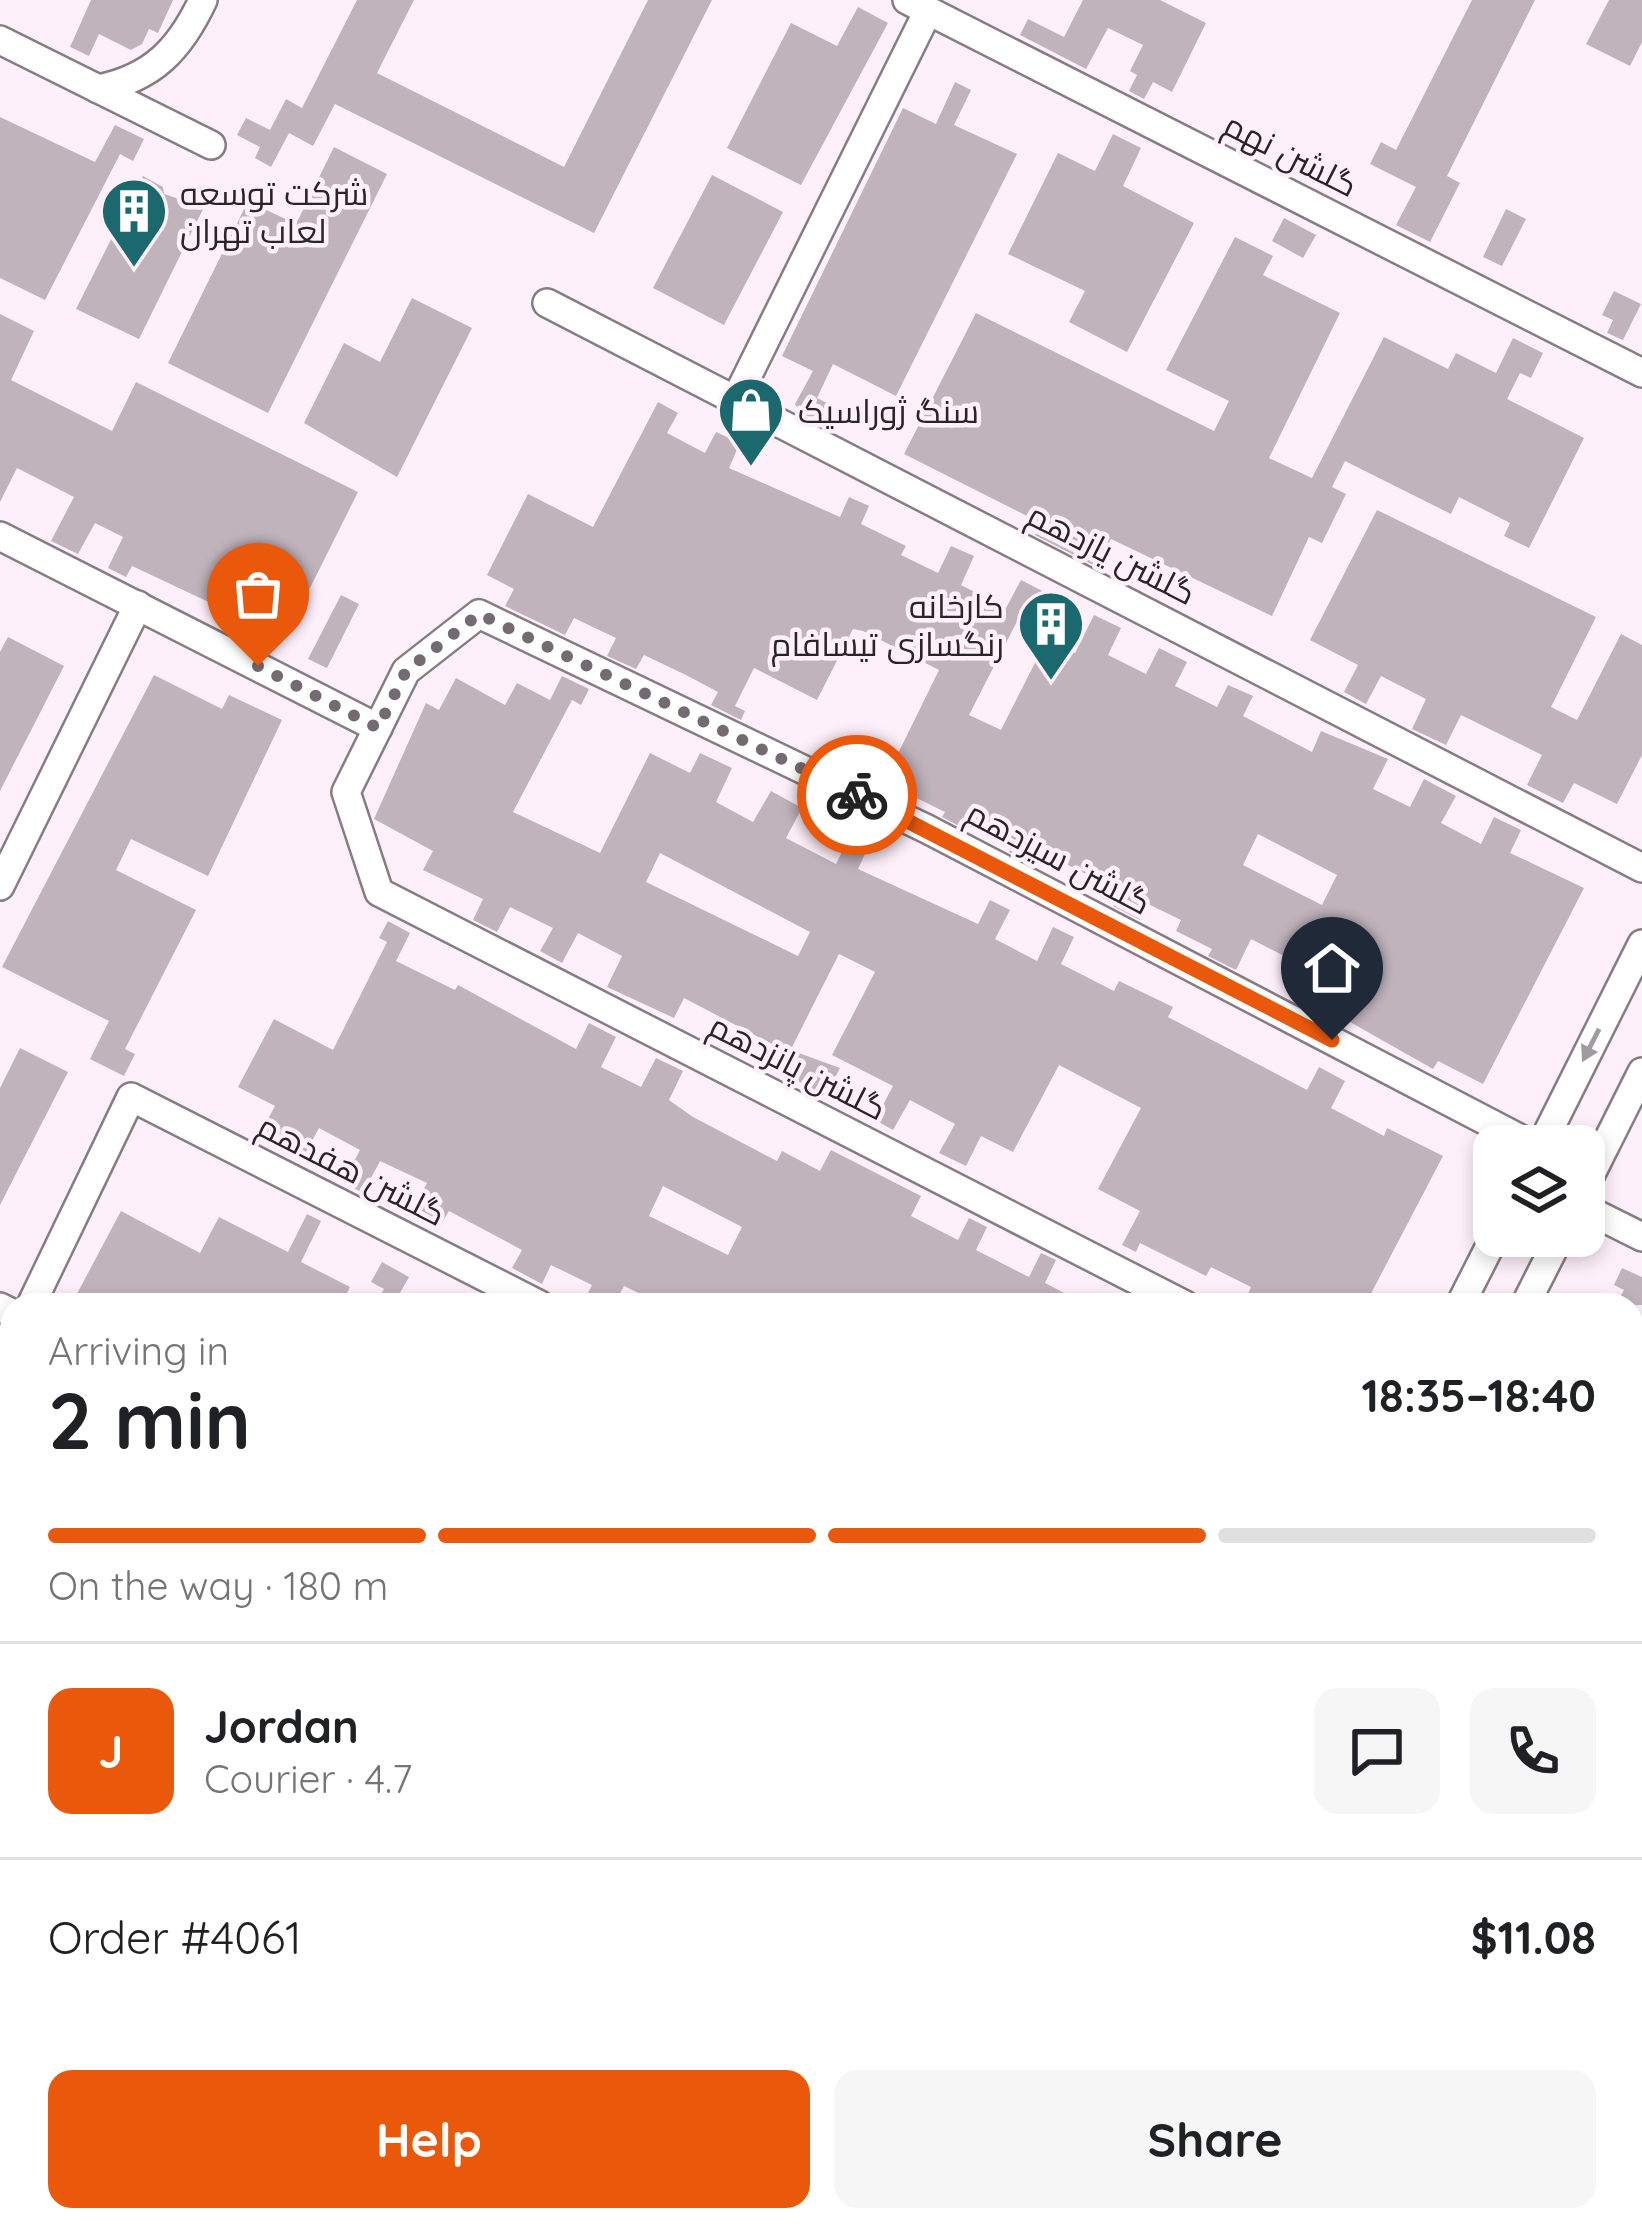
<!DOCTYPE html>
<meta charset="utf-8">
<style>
body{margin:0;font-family:Quicksand,Cairo,sans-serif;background:#f6f6f6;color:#202124;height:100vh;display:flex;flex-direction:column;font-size:45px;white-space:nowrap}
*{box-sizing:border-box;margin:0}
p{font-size:39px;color:#757577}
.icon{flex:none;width:66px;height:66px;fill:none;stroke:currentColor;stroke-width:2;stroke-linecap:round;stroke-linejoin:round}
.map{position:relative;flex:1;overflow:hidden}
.drawer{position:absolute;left:0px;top:1293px;width:1644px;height:939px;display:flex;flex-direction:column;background:#fff;border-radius:36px 36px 0 0;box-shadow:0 6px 18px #0003}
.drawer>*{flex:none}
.tools{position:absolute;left:1473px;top:1125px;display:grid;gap:24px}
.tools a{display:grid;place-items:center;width:132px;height:132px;border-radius:24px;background:#fff;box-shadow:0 6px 18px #0003;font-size:60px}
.pin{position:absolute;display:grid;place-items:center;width:102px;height:102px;color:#fff;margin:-123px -51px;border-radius:50% 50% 50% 0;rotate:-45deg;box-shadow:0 0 12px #0007}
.pin .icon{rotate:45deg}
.courier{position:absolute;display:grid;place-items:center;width:120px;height:120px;margin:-60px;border:9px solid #ea580c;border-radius:50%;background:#fff;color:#222;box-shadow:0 3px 15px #0007}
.summary em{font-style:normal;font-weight:700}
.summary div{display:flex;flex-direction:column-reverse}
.summary{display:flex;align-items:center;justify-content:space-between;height:204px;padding:0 48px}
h1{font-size:78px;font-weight:700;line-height:90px}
.bar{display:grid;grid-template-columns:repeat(4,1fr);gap:18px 12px;align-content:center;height:144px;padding:0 48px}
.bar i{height:15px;border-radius:9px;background:#e0e0e0}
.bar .current{background:#ea580c}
.bar p{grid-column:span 4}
.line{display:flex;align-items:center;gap:30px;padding:0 48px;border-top:3px solid #e0e0e0}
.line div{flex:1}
.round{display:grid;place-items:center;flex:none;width:126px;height:126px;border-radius:24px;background:#f6f6f6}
.action{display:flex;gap:24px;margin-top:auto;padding:24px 48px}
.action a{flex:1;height:138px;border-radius:24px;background:#ea580c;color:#fff;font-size:48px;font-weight:700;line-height:138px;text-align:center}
.action a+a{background:#f6f6f6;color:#202124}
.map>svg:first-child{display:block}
.building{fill:#c0b3bc;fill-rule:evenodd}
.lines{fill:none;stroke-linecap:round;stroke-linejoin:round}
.minor-casing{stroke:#887c84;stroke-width:32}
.minor{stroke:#fff;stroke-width:27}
.oneway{fill:#9e9c9e}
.done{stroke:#736b71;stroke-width:12;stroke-dasharray:0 21.6}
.route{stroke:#ea580c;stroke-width:15}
.labels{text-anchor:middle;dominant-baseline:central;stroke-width:9;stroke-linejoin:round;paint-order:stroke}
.street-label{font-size:33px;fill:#282427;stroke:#fef0fa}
.poi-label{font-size:33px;fill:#282427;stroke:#fef0fa;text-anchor:start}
</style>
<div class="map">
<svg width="1642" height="2231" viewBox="0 0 1642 2231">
<rect width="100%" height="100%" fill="#fef0fa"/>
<g class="building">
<path d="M91,0H173L158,33L149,29L142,44L131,50L99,34L89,56L70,47Z"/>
<path d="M357,0H414L377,73L564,167L648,0H712L594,233L335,104L313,146L289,133L271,167L255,158L260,147L237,135L246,118L270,130L286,99L302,108Z"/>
<path d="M1083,0H1160L1206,23L1172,92L1153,82L1144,99L1129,91L1137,75L1130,71L1143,45L1108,28L1086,69L1020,35L1028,19L1064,37Z"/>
<path d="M1472,0H1535L1447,176L1460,183L1430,242L1396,225L1416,187L1370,164L1381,142L1396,150Z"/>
<path d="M1609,0H1642V42L1630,66L1586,44Z"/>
<path d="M858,7L888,23L801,185L727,148L791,23L837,46Z"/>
<path d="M955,82L971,90L954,125L1017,154L896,396L833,364L817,398L845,412L835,431L801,414L795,404L813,371L782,356L903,108L936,124Z"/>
<path d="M0,117L95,162L115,125L144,139L133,161L120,154L45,300L0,278Z"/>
<path d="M1113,134L1141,148L1123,186L1194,223L1127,352L1069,322L1085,291L1008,254L1058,153L1095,171Z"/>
<path d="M334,147L387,174L268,413L168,363L248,201L296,224Z"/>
<path d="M712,175L783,212L724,325L653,288Z"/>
<path d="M143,176L163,187L164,194L204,207L139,339L76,309Z"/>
<path d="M1506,209L1526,219L1502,266L1483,257Z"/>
<path d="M1284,218L1316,235L1303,258L1272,241Z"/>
<path d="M1235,237L1273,256L1263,275L1340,313L1269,458L1312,478L1384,337L1448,369L1456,353L1496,373L1513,338L1543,353L1531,378L1520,373L1507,399L1584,438L1529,548L1504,536L1510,523L1459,497L1451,514L1345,461L1332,487L1346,494L1322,543L1309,537L1272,616L1111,539L1097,567L1035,535L1041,523L904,454L976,313L1214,431L1229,401L1166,370Z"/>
<path d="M1614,291L1641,304L1623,340L1607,333L1613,320L1602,315Z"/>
<path d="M412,298L472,328L397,477L304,423L344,343L380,362Z"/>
<path d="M0,314L34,331L11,380L112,431L136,382L358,492L285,638L132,566L126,577L108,568L123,537L95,523L78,554L51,541L74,497L17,468L0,502Z"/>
<path d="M658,402L678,413L667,433L705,453L716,432L740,443L729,468L840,517L849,497L869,506L861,524L906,546L901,555L938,573L951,546L974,556L961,585L1006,608L1021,580L1054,597L1046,614L1026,604L969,715L1001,730L1047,639L1075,653L1094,615L1121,628L1108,655L1146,674L1159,648L1187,662L1175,686L1217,707L1228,685L1253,696L1243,716L1312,752L1321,731L1388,759L1373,789L1410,807L1424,779L1456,796L1441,823L1481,844L1494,817L1521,830L1510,853L1584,888L1483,1084L1438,1061L1433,1069L1350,1022L1355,1011L1286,977L1294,961L1251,939L1236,970L1208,956L1212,949L1176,931L1181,920L1148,904L1140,920L1113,906L1120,892L1090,876L1038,850L1031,863L1009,852L1015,840L966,814L959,826L942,817L945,812L884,782L939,670L863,631L853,629L817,700L754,668L735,706L745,711L741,720L711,705L718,692L686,675L644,655L636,669L607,656L616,638L574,618L565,635L505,606L514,589L487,575L528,494L593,527ZM1258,834L1337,875L1322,905L1243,865Z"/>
<path d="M1377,510L1596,617L1551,707L1577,720L1621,634L1642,645V755L1617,804L1574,783L1563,803L1527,785L1542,755L1461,715L1446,745L1412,729L1426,699L1381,676L1366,704L1344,692L1358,665L1310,640Z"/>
<path d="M341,595L359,604L327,668L308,659Z"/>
<path d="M8,637L64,666L0,791V652Z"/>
<path d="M154,675L222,709L229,695L282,720L208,876L131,839L116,870L196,910L125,1049L135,1054L124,1076L90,1059L109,1021L2,967Z"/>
<path d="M562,676L589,689L581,705L572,700L513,812L600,853L650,753L690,773L700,753L732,768L716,802L753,822L771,791L802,808L786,838L836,864L854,828L873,837L858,869L978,924L990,900L1010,910L995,939L1037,961L1053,927L1074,937L1061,964L1114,991L1119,981L1173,1007L1168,1017L1307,1090L1319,1067L1345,1081L1331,1108L1384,1136L1387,1128L1443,1156L1365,1305H1243L1251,1287L1211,1267L1206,1276L1140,1243L1136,1252L1122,1245L1140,1211L1098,1189L1141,1108L1059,1065L1013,1152L981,1136L966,1166L939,1153L955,1124L910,1100L893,1130L875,1120L893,1086L832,1055L875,972L839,954L789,1053L684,998L674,1018L607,987L622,956L578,933L562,963L540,951L553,928L510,907L497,932L473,920L483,899L423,870L433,851L374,819L426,703L439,710L456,678L505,705L517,683L550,700ZM660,853L810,932L798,956L646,882Z"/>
<path d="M388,921L410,933L396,961L455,990L458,985L576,1049L589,1023L616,1037L601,1067L641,1087L656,1058L683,1071L669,1100L693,1117L777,1161L782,1151L820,1171L831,1150L921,1196L911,1216L958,1240L969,1218L987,1227L976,1250L1029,1277L1041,1253L1056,1260L1045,1283L1087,1305H663L624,1286L614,1305H582L592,1285L551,1265L542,1284L512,1268L522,1250L449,1211L438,1230L410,1215L427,1183L380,1161L363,1193L343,1182L360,1150L319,1128L301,1161L258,1138L275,1106L238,1087L274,1019L333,1050L387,942L379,938ZM663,1186L742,1227L728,1255L649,1216Z"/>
<path d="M20,1048L68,1072L0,1205V1088Z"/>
<path d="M796,1052L840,1068L826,1095L785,1075Z"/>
<path d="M121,1211L200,1253L219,1217L288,1252L307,1214L321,1221L301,1262L350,1287L341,1305H71Z"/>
<path d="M382,1262L409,1277L393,1305H375L384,1289L371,1282Z"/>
<path d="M1622,1268L1642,1277V1305H1616L1624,1290L1614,1285Z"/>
</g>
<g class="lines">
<g class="minor-casing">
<g id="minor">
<path d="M907,0L1642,373"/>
<path d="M0,40L211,145"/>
<path d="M98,89C153,78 180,49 203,0"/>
<path d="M547,303L1642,868"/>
<path d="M736,399L928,11"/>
<path d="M0,536L378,728"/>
<path d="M0,886L138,605"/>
<path d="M1541,1146L1642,944"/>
<path d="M1584,1188L1642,1072"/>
<path d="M1584,1208L1642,1237"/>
<path d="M31,1305L131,1097L540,1305"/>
<path d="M1185,1305L379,892L346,792L406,671L479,614L927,829L1534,1146"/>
<path d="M1460,1305L1495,1236"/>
<path d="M1525,1305L1560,1236"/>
<path d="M0,1307L12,1313"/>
<path d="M0,1369L12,1344"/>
<path d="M0,1472L12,1478"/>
<path d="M0,1724L12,1730"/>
<path d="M1632,1737L1642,1742"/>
<path d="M0,1779L12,1785"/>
<path d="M0,1827L12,1803"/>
<path d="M881,2220L903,2231"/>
<path d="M987,2220L1009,2231"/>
<path d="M1620,2220L1641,2231"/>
<path d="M326,2231L331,2220"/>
<path d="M1061,2231L1067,2220"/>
</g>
</g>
<use href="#minor" class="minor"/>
</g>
<defs><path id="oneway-solid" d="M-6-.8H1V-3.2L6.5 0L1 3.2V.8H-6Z" transform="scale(3)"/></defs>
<use class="oneway" href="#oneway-solid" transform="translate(1591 1045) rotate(117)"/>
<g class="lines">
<path class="done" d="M258,666L378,728L406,671L479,614L857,795"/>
<path class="route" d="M857,795L1332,1040"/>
</g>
<defs>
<g id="building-pin" transform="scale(3.45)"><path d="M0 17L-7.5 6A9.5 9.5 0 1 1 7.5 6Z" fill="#1c686f" stroke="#fef0fa"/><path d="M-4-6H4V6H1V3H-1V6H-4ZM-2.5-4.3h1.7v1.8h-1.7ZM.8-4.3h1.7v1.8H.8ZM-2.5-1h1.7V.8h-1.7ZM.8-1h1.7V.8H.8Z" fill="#fff"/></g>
<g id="shop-pin" transform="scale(3.45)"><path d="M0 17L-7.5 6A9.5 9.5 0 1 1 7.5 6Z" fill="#1c686f" stroke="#fef0fa"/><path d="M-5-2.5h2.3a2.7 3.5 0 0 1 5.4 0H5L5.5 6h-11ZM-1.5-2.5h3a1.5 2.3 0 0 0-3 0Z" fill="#fff"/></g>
</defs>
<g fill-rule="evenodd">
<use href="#building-pin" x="134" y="211"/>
<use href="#shop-pin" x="751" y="410"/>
<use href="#building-pin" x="1051" y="624"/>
</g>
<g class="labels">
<g class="street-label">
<text transform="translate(1291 154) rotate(27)">گلشن نهم</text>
<text transform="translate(1112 553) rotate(27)">گلشن یازدهم</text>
<text transform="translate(1059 857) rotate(28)">گلشن سیزدهم</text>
<text transform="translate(798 1066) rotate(27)">گلشن پانزدهم</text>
<text transform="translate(352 1169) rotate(27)">گلشن هفدهم</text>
</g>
<g class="poi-label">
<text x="180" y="192">شرکت توسعه<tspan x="180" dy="38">لعاب تهران</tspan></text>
<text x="798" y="410">سنگ ژوراسیک</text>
<text x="1004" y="605" text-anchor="end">کارخانه<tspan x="1004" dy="38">رنگسازی تیسافام</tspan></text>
</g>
</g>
</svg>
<div class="tools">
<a><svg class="icon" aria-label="layers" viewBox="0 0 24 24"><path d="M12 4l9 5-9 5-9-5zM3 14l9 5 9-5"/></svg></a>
</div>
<div class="pin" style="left:258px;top:666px;background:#ea580c"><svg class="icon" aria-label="bag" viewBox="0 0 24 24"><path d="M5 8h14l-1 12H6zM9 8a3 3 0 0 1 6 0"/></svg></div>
<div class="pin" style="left:1332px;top:1040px;background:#1f2937"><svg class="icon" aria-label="home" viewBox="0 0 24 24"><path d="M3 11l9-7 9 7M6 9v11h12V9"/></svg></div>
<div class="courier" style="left:857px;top:795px"><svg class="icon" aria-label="bike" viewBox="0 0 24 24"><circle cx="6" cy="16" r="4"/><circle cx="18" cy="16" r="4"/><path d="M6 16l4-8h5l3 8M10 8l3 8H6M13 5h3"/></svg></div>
<section class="drawer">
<div class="summary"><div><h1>2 min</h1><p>Arriving in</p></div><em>18:35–18:40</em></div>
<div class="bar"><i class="current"></i><i class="current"></i><i class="current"></i><i></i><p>On the way · 180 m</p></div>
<div class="line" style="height:216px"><b class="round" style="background:#ea580c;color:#fff">J</b><div><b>Jordan</b><p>Courier · 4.7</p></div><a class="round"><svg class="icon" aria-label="chat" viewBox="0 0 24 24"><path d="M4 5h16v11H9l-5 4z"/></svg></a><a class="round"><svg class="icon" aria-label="phone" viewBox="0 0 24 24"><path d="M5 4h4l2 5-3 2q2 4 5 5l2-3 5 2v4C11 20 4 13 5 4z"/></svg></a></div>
<div class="line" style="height:156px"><div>Order #4061</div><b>$11.08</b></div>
<div class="action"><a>Help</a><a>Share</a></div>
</section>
</div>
